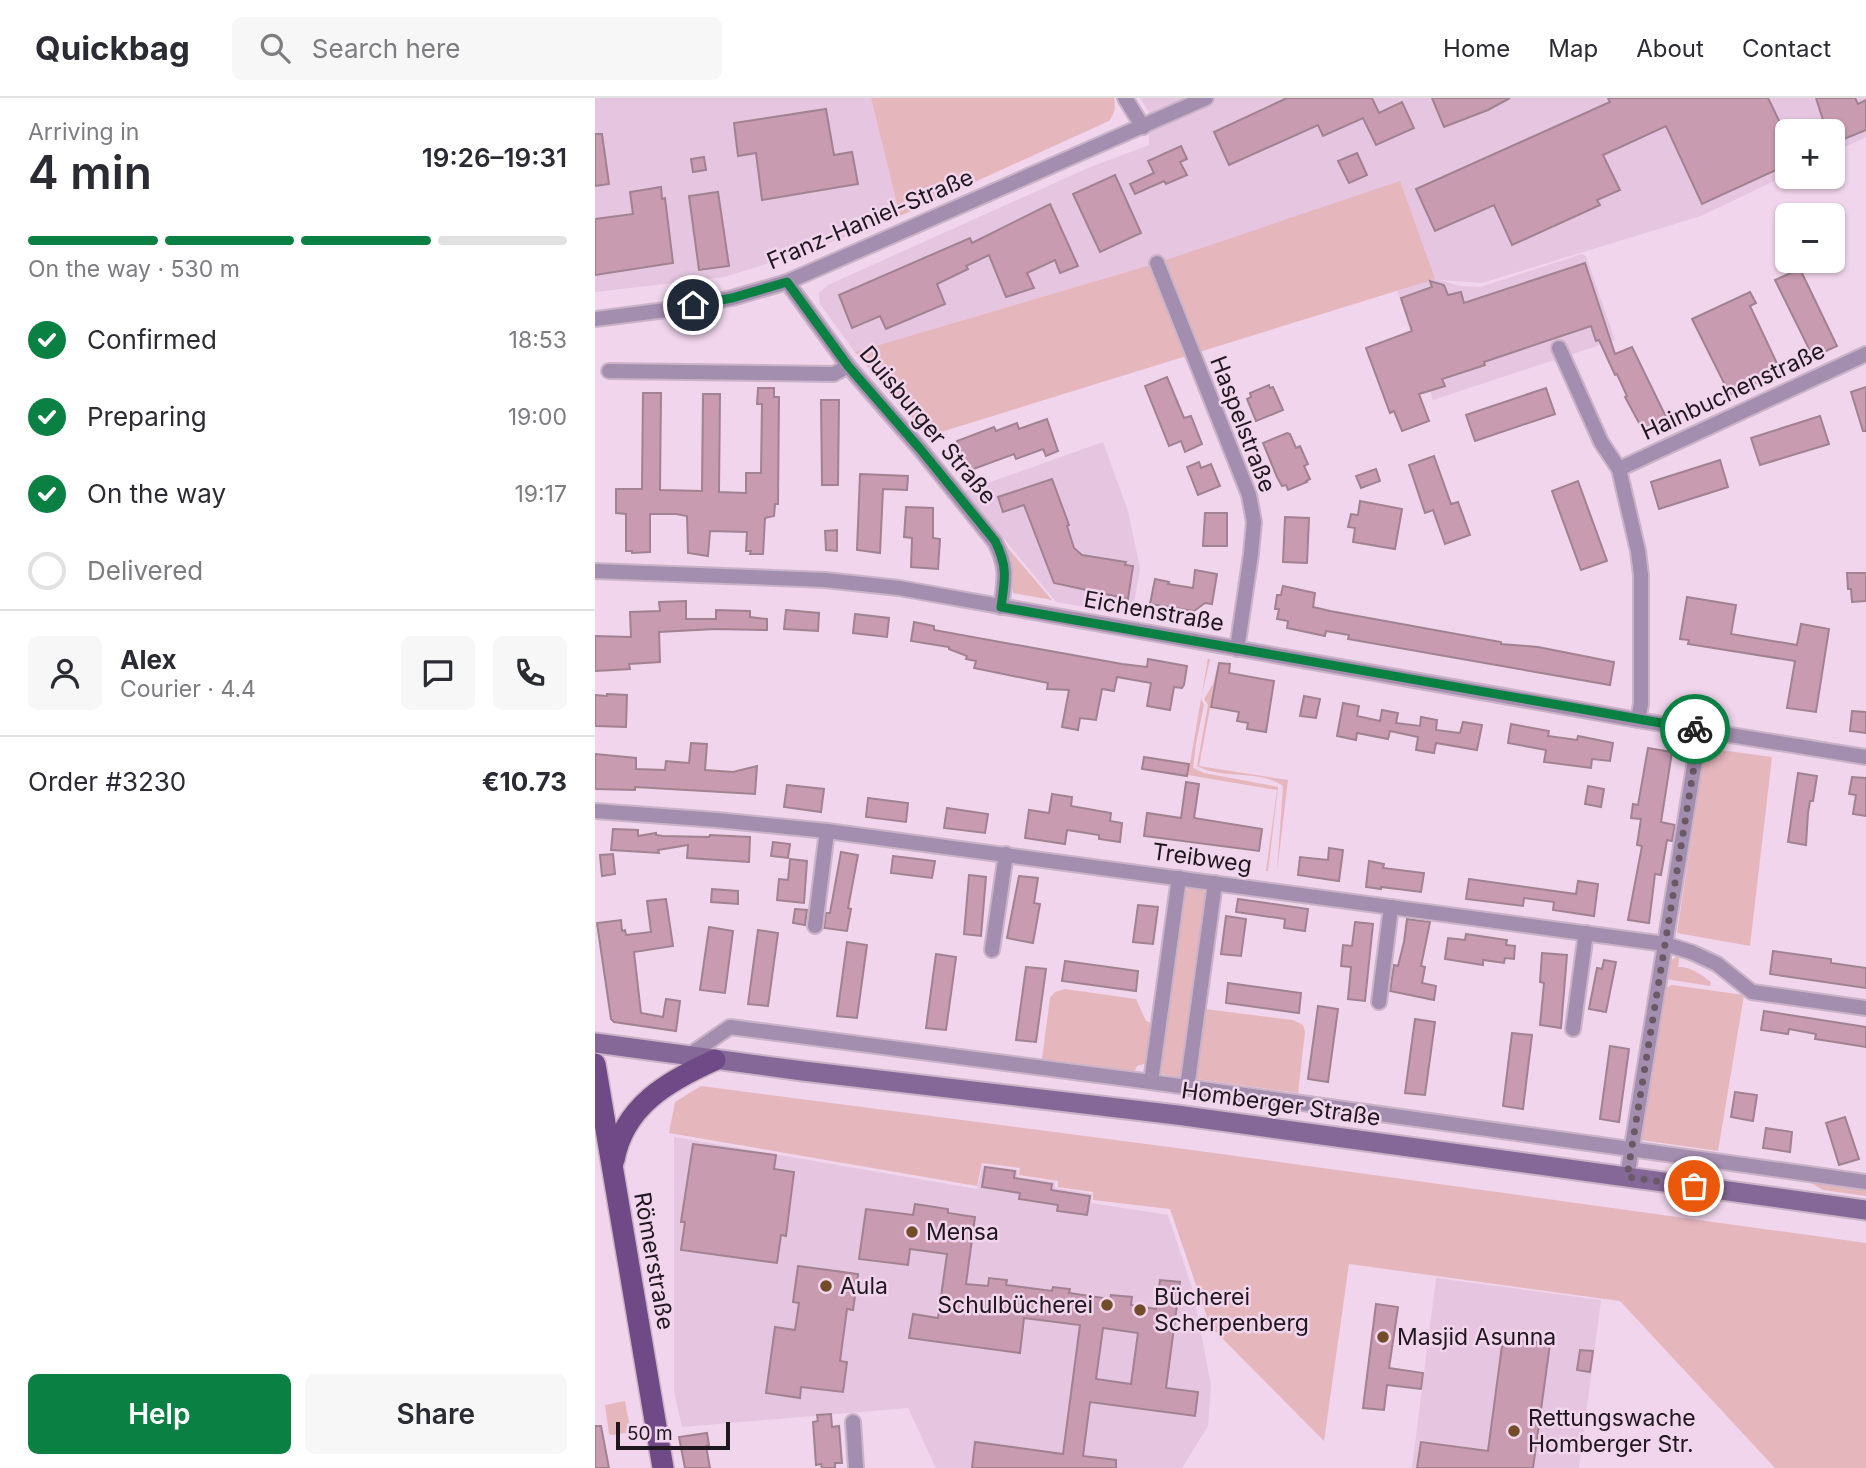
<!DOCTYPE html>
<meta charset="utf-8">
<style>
body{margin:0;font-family:Inter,sans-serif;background:#f7f7f7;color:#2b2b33;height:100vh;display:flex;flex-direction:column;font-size:26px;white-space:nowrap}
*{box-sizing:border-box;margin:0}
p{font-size:23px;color:#7c7c81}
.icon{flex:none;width:38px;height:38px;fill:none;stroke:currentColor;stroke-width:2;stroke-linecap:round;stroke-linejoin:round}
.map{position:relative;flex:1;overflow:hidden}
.drawer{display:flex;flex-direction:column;background:#fff;width:595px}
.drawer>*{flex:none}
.buttons{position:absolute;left:1180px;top:21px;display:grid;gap:14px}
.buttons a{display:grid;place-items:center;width:70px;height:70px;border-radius:10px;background:#fff;box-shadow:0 2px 5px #0004;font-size:35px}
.scale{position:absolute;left:21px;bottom:18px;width:114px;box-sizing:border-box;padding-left:7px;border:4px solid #20171e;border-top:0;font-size:19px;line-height:24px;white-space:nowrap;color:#20171e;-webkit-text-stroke:5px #f0d5ec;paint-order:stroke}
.pin{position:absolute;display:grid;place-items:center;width:60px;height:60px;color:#fff;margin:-30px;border:4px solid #fff;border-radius:50%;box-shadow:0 2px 7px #0007}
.courier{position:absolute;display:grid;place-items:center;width:70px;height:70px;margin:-35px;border:5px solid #0b8043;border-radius:50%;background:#fff;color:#222;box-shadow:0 2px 9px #0007}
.headline em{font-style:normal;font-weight:600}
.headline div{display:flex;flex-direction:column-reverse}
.headline{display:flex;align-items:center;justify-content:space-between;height:119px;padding:0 28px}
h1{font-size:46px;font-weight:600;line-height:52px}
.bar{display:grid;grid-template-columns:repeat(4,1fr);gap:10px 7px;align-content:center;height:84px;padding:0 28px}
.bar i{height:9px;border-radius:5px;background:#e1e1e2}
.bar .selected{background:#0b8043}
.bar p{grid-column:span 4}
.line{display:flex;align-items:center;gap:18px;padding:0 28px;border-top:2px solid #e1e1e2}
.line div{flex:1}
.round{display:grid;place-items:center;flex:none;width:74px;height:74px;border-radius:10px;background:#f7f7f7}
ol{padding:0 28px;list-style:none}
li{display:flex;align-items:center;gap:21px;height:77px}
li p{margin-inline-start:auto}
li .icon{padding:7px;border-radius:50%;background:#0b8043;color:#fff;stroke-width:4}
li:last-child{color:#7c7c81}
li i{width:38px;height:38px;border:4px solid #e1e1e2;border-radius:50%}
.primary-button{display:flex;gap:14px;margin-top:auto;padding:14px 28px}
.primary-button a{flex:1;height:80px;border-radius:10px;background:#0b8043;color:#fff;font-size:28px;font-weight:600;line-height:80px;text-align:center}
.primary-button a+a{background:#f7f7f7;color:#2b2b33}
header{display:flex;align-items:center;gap:42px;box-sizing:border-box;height:98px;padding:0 35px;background:#fff;border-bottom:2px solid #e1e1e2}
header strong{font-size:33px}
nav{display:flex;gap:38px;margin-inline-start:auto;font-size:24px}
.search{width:490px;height:63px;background:#f7f7f7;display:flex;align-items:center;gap:18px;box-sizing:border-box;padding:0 24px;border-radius:10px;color:#7c7c81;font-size:26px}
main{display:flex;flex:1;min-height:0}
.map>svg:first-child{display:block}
.built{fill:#e5c5e0}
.green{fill:#e6b6bd}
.building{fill:#c89bb0;stroke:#a08290;stroke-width:2;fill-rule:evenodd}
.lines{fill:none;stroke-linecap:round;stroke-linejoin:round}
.street-casing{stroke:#cbb3c7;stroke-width:18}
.secondary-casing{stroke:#cbb3c7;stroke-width:23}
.primary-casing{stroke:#cbb3c7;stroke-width:24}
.street{stroke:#a38eb0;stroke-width:14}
.secondary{stroke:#856798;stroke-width:19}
.primary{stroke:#704a86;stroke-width:21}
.done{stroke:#695a66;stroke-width:7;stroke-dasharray:0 12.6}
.route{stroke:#0b8043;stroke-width:9}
.poi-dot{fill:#734d29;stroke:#f0d5ec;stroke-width:2.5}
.labels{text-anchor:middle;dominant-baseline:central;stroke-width:5;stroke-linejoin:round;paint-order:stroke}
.street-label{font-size:23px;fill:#20171e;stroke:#f0d5ec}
.poi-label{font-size:23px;fill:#20171e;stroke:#f0d5ec;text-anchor:start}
</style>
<header>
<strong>Quickbag</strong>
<div class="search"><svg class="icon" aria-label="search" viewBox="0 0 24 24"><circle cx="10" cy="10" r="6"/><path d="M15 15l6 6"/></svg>Search here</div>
<nav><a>Home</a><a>Map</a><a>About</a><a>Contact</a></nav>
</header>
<main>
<section class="drawer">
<div class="headline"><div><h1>4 min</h1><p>Arriving in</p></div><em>19:26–19:31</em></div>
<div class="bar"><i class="selected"></i><i class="selected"></i><i class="selected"></i><i></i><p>On the way · 530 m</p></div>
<ol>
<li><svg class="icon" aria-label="check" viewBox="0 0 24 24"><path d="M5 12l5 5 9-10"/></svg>Confirmed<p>18:53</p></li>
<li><svg class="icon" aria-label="check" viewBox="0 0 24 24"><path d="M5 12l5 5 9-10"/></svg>Preparing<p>19:00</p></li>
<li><svg class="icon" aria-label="check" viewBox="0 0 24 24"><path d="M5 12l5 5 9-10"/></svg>On the way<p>19:17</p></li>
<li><i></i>Delivered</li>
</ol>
<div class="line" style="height:126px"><a class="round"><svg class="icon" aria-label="person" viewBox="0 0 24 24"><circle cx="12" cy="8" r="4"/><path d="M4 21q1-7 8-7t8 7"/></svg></a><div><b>Alex</b><p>Courier · 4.4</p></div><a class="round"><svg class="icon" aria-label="chat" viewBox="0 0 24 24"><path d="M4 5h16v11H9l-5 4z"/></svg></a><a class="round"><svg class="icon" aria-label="phone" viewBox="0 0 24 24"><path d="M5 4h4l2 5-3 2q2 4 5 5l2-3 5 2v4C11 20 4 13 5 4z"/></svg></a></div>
<div class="line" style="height:91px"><div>Order #3230</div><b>€10.73</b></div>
<div class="primary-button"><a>Help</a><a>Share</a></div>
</section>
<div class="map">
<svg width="1271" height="1370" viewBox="0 0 1271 1370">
<rect width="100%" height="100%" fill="#f0d5ec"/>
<g class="built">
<path d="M0,0H276L305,118L210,154L129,179L0,194Z"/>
<path d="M545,0H1271V39L1237,55V33H1192V77L1106,118L887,185L845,182L865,188L885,189L987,156L991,158L1020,242L838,302L794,167L562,165L260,254L225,206L224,195L233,187L493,70L554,47V14Z"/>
<path d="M508,344L533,413L545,470L537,517L461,504L370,393Z"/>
<path d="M79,1039L382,1091L388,1067L423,1072L422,1079L460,1084V1090L497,1096L496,1105L573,1117L598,1193L616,1287L613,1328L587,1370H341L313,1310L87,1329L79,1294Z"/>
<path d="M841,1180L1006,1202L984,1370H817Z"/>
</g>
<g class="green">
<path d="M276,0H519C521,9 520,15 514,23L305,118Z"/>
<path d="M805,83L840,181L333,338L260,254L562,165Z"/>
<path d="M406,442L457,502L418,495L415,461Z"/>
<path d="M613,560L615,562L606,600L609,607L601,646L598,670L609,675L683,689L673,773H671L682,692L593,677Z"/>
<path d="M624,563L604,668L693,682L682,774L688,688C665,671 627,682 602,668L613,607L609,601L618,586Z"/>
<path d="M1110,650L1177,659L1155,848L1082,835Z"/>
<path d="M596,789L605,790L612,796L586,980L563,975L587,795Z"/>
<path d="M1085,856L1083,869C1097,869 1105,876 1116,884L1115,888L1071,881L1075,863Z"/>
<path d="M1077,887L1149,897L1123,1053L1046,1042L1045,1040L1070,890Z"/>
<path d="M470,891L541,901L551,923L559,926L552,965L542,968L540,973L447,961L455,900L460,894Z"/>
<path d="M610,911L698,922L708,927L710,934L703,995L601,981L598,979Z"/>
<path d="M106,988L597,1052L1271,1145V1370H1180L1025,1203L754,1166L729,1343L615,1228L575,1111L498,1102V1094L463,1089V1083L424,1077L425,1070L387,1065L382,1088L74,1035L80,1004Z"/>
<path d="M1211,1082L1271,1090V1098L1228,1092Z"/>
<path d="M30,1303L36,1334L17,1337L14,1336L10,1307Z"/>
</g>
<g class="building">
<path d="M692,0H777L784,15L807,4L819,30L781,47L768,20L728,38L723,27L634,67L619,34Z"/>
<path d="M837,0H915L893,12L849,29Z"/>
<path d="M1013,0H1173L1192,39V67L1107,106L1071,28L1008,57L1025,92L1002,102L1005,107L917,147L899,107L840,133L821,91L1015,4Z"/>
<path d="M1221,0H1260L1263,6L1271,2V32L1237,46V33H1203L1228,22Z"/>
<path d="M231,11L239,57L257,54L263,86L167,102L161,55L143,58L139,25Z"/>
<path d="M0,36H7L14,86L0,88Z"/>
<path d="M586,48L592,61L585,64L592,77L571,86L569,83L540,96L535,86L559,75L553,63Z"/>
<path d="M762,55L772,77L754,85L743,63Z"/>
<path d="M109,59L111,72L98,74L96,61Z"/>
<path d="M520,77L546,135L505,154L478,96Z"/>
<path d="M66,89L67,101L70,100L78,165L0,177V121L38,116L35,94Z"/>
<path d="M123,94L134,168L104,172L94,98Z"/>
<path d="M455,106L483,168L465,175L460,162L432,175L439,190L411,199L394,157L371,168L373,171L342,186L350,206L291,231L285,218L257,230L244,197L375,140L377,145Z"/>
<path d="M990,165L1020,256L1037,249L1074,325L1050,336L1030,299L1032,298L1022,276L1020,277L1004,242L1001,243L996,228L889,264L890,267L847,281L850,288L824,296L834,323L807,333L799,313L795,315L771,250L817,233L806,200L837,189L835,183L849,187L853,197L866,194L869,205Z"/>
<path d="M1205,171L1242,248L1218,259L1180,182Z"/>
<path d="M1155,194L1161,205L1155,208L1186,274L1135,297L1097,221Z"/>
<path d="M572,279L589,320L596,318L607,346L590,354L586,343L574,348L550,288Z"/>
<path d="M674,287L675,290L678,289L688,312L661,323L652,301L656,299L655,295Z"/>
<path d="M1271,289V333H1268L1256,294Z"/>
<path d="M163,290H179V299H184L183,406H180L179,418L170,420L168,456H155L156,453H151L152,434L115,433L113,458L93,455L92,418L81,416H55V454L37,455V453H31V416L21,415V391H47L48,295H66L65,392L107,393L108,296H125L124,394L151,395V375H166L167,306H162Z"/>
<path d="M951,290L960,316L880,343L871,317Z"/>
<path d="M226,302H244L243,387H227Z"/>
<path d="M1225,318L1234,346L1165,367L1156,340Z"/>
<path d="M452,321L463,353L451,358L448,351L421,361L419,356L373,373L362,343L399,329L401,333L422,325L424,331Z"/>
<path d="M692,335L695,336L701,350L705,348L713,366L709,368L715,381L711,383L712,384L693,392L691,387L687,388L682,379L668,345Z"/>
<path d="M839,358L856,406L863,404L875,437L850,446L838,412L830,415L814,367Z"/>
<path d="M1125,362L1133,389L1064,411L1056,384Z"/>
<path d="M604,364L606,370L616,366L625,388L603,397L592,369Z"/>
<path d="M781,371L785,383L766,390L761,378Z"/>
<path d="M265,376L313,378L312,392L288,391L285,455L262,452Z"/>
<path d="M457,381L474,427L472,428L479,450L487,457L531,464L530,467L538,468L533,501L459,485L429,407L408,414L403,399Z"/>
<path d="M983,383L1012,463L986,472L957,393Z"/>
<path d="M765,403L807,411L800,451L758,444L760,430L753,429L756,416L763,417Z"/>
<path d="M311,409L338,410V440L345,441L343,471L316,469L317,440L309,439Z"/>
<path d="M610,415H632V448H608Z"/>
<path d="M690,419L714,420L712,465L688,464Z"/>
<path d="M242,432V453L231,452L230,433Z"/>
<path d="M600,472L622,476L617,506L610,505L599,513L555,506L560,481L574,484L573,486L598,490Z"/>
<path d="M1252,475H1271V503L1257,504L1256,491H1253Z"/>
<path d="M688,488L720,495L718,509L735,513L906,544V546L943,549L1019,564L1015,587L753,541L754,537L731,533L730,538L692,530L693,523L682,521L684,511H680L682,497H686Z"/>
<path d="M1092,499L1141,507L1136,536L1202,547L1206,526L1234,531L1221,614L1192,610L1200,563L1093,546L1094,542L1085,541Z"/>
<path d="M91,503V521H121V512L155,513V519L172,521V532L120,531L64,534L65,564L34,566L35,571L0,573V538L36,539L35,514L65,513L64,504Z"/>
<path d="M191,512L224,515L223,533L189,531Z"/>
<path d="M260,516L294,520L292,539L258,535Z"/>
<path d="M319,524L339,528V532L527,566L552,569L553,561L592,568L589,587L587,590L579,589L575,612L552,608L556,585L522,579L519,593L507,591L501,622L485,620L483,632L467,629L474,592L452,591L453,585L379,570L381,563L371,561L372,558L354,551V549L316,543Z"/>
<path d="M624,565L635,566L634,575L679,583L671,634L652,631L653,625L642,623L644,614L616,609Z"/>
<path d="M12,596L32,597L31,629L0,628V597L12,598Z"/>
<path d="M709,598L725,601L721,620L705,618Z"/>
<path d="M748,605L764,608L762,618L785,623L787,612L803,615L801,625L825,628L826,619L842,622L841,632L865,635L868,624L887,627L882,652L841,645L839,655L821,652L823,639L795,633L793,641L762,635L761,642L742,638Z"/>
<path d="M1257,613L1271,614V635L1255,633Z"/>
<path d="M916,626L954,633L953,638L982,642L983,638L1018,645L1015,663L997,661L996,670L949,664L951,652L913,645Z"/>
<path d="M96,645L112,646L110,672L138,674L162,668L160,696L40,689V692L0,691V656L41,660V671L70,672L71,663L94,665Z"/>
<path d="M1053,650L1077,654L1066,724L1080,727L1077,743L1072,742L1066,777L1060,776L1054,825L1033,822L1047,748L1042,747L1046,721L1036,720L1038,706L1043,707Z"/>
<path d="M549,659L594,666L592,678L547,671Z"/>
<path d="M1203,675L1222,678L1218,703H1215L1213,715L1211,747L1193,744Z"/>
<path d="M1257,679L1271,680V718L1258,716L1261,697L1254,696Z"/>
<path d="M591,684L604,686L599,720L667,731L664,753L549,738L552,715L586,720Z"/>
<path d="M192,687L229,691L226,714L189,709Z"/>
<path d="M993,688L1009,691L1006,709L990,706Z"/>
<path d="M457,696L477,699L476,708L516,715L515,723L527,725L525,744L504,741V737L472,732L470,746L430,740L434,712L454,715Z"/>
<path d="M273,700L313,705L311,724L271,719Z"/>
<path d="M352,710L393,716L390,735L349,730Z"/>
<path d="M18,731L43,732V738L61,735V737L68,738L114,739L115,737L155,739L154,764L92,760L93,747L63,752L64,755L16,752Z"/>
<path d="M178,744L195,746L193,760L176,758Z"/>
<path d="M734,750L748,752L744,783L703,777L705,759L733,762Z"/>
<path d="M246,754L263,757L253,810L256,811L252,833L229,830L231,815H235Z"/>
<path d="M18,756L20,776L7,778L5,757Z"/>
<path d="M298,758L340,763L337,780L296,775Z"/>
<path d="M195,761L212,763L209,805L182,802L184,781L193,782Z"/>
<path d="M774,763L789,766L788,770L829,775L826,794L786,789V791L771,789Z"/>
<path d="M374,777L391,779L386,838L369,836Z"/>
<path d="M424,778L443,780L439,805L445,806L438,845L412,840Z"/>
<path d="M874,781L981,796L983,783L1003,786L999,818L958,812L959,804L929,800L928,808L871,801Z"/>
<path d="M117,791L143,793V806L116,804Z"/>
<path d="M71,801L78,848L39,854L46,915L68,919L71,901L85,903L81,933L19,924L16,921L2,825L26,822L27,833L30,832L31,837L56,834L52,803Z"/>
<path d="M643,801L713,811L710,833L689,830L690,821L641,814Z"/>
<path d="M543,807L563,809L558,846L538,844Z"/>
<path d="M200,811L212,812L210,827L198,825Z"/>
<path d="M631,818L651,821L646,858L626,856Z"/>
<path d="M812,821L835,824L826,868L830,869L827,885L841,888L839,902L795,893L799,867L803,868L809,844Z"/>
<path d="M760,824L778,826L770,903L753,901L756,869L746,868L748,847L757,848Z"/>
<path d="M114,829L138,833L130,895L105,892Z"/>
<path d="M163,832L183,835L173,908L153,906Z"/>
<path d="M871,836L912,842L911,847L920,848L919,861L910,860L909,865L888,862V867L850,861L853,840L870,842Z"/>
<path d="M252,844L272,847L262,920L242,918Z"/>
<path d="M1178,853L1236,861V865L1271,870V890L1175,876Z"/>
<path d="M947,855L972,857L966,930L945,927L949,885L945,884Z"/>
<path d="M341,856L361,859L351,932L331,930Z"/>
<path d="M1009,862L1021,864L1011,914L994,911L1002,870L1007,871Z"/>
<path d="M470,863L543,873L541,893L467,883Z"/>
<path d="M431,869L451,871L441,944L421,942Z"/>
<path d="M633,885L706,895L704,915L631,905Z"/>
<path d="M723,908L743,911L733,984L713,981Z"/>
<path d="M1169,913L1271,929V949L1220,941L1221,936L1194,931L1193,936L1166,932Z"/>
<path d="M820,921L840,924L830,997L810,995Z"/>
<path d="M917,935L937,937L928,1011L908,1008Z"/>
<path d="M1015,948L1034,951L1024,1024L1005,1021Z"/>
<path d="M1140,994L1162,997L1158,1023L1136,1019Z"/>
<path d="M1250,1019L1264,1061L1244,1067L1231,1025Z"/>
<path d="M1171,1030L1197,1034L1195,1054L1168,1050Z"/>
<path d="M98,1046L181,1057L179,1071L199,1074L191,1138L186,1137L182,1165L86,1152L90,1124H86Z"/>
<path d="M390,1069L420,1073L419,1080L457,1086L456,1092L495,1098L492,1117L462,1113L463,1107L424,1101L425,1095L387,1089Z"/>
<path d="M320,1106L353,1111V1115L380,1119L371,1186L393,1188L394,1180L412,1182L411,1187L457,1193L458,1189L475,1191L474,1195L515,1201L516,1197L537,1199L536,1207L561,1211L565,1182L585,1184L571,1290L603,1294L600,1318L495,1304L488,1358L521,1362V1370H377L380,1344L468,1356L485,1227L429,1220L425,1255L314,1240L318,1216L343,1220L352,1156L315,1151L313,1167L264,1161L271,1111L318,1117ZM508,1230L543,1235L536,1286L501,1281Z"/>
<path d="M203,1168L263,1176L258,1212L252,1211L245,1263L252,1264L248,1294L206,1289L205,1300L171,1295L180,1229L200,1232L204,1205L198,1204Z"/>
<path d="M781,1206L803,1209L794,1270L828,1275L826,1291L792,1287L789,1312L768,1310Z"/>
<path d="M908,1240L955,1246L938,1370H822L826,1344L893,1353Z"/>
<path d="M985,1252L998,1253L995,1274L982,1272Z"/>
<path d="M236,1316L237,1329L244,1328L247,1365H240V1370H227L226,1366L221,1367L218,1324L223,1323L222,1317Z"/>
<path d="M0,1328H6L14,1370H0Z"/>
<path d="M112,1335L114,1347L111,1348L115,1370H90L84,1339Z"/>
</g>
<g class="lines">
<g class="street-casing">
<g id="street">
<path d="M530,0L548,29"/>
<path d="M562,165L654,397L659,424L656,456L642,551"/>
<path d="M192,184L253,268L326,352L400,444C413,469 410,481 406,509"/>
<path d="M0,221L79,211L137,200L192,184L611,0"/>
<path d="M964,250L1006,344L1024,371L1043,453L1046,477V606L1043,622"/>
<path d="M14,273L239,276L253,268"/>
<path d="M1024,371L1271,256"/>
<path d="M0,473L230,482L304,490L1043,622L1271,659"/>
<path d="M0,713L122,722L232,733L1070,846L1096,854L1122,866L1157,894L1271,910"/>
<path d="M220,828L232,733"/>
<path d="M397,852L411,756"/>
<path d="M784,904L796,809"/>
<path d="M978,931L991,835"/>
<path d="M93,958L135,929L556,984L1271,1084"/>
<path d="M556,984L584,780"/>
<path d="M592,990L620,785"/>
<path d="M1032,1079L1105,632"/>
<path d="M258,1324L261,1370"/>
</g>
</g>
<g class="secondary-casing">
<path id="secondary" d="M0,945L208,973L582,1017L1271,1112"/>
</g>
<g class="primary-casing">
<g id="primary">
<path d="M0,966L68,1370"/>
<path d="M19,1062C29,1008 73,983 120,962"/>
</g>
</g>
<use href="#street" class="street"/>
<use href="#secondary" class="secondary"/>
<use href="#primary" class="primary"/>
</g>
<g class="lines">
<path class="done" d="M1099,1088L1032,1079L1105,632L1100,631"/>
<path class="route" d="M98,207L137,200L192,184L253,268L326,352L400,443C413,469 410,481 406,509L1100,631"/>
</g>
<g class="poi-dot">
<circle cx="317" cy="1134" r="7"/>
<circle cx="231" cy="1188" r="7"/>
<circle cx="512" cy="1207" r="7"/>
<circle cx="545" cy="1212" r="7"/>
<circle cx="788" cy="1239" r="7"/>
<circle cx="919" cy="1333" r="7"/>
</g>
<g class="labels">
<g class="street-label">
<text transform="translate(275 121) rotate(-23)">Franz-Haniel-Straße</text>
<text transform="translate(1138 293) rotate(-25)">Hainbuchenstraße</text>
<text transform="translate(648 326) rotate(69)">Haspelstraße</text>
<text transform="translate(333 327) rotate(50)">Duisburger Straße</text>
<text transform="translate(559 513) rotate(10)">Eichenstraße</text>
<text transform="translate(607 760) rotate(8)">Treibweg</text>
<text transform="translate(686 1006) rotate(8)">Homberger Straße</text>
<text transform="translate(59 1163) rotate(80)">Römerstraße</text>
</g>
<g class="poi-label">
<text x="331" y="1134">Mensa</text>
<text x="245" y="1188">Aula</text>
<text x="559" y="1199">Bücherei<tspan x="559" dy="26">Scherpenberg</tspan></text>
<text x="498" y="1207" text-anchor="end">Schulbücherei</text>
<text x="802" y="1239">Masjid Asunna</text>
<text x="933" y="1320">Rettungswache<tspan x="933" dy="26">Homberger Str.</tspan></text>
</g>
</g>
</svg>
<div class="buttons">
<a>+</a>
<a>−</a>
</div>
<div class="scale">50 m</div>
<div class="pin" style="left:1099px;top:1088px;background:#ea580c"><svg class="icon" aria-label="bag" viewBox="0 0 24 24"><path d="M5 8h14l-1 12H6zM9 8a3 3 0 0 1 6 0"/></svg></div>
<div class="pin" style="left:98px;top:207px;background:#1f2937"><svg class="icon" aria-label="home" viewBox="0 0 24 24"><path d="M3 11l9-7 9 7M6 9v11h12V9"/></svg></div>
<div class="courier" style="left:1100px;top:631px"><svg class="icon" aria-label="bike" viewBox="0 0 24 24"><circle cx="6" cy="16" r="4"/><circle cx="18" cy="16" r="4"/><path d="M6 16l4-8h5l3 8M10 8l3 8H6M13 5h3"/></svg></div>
</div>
</main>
